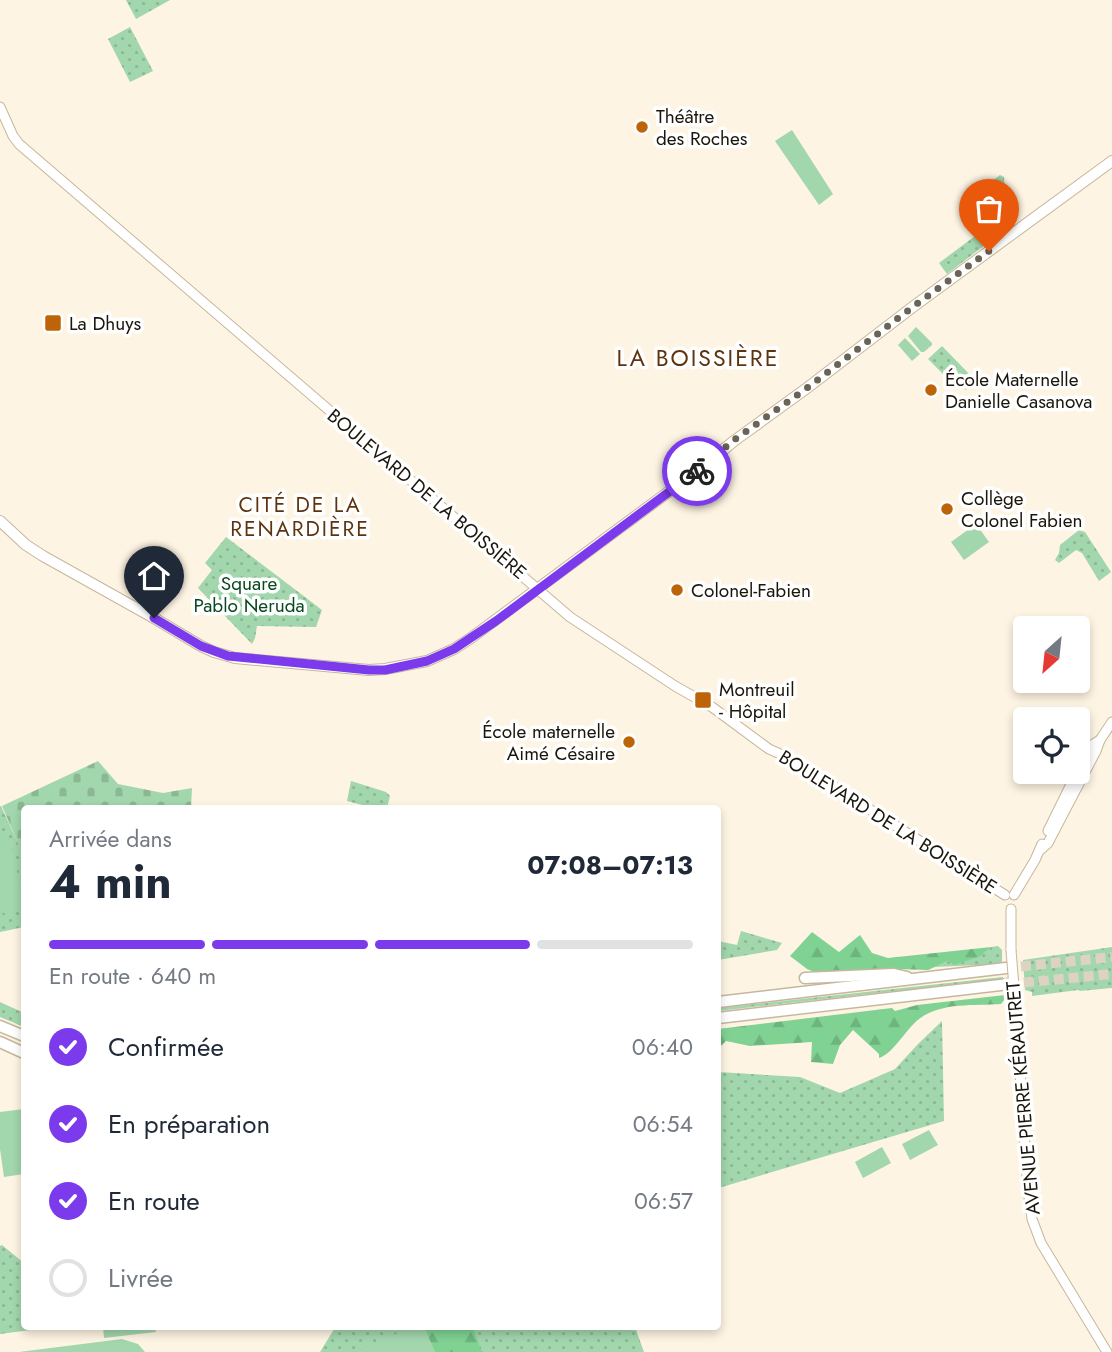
<!DOCTYPE html>
<html lang="fr">
<meta charset="utf-8">
<style>
body{margin:0;font-family:Jost,sans-serif;background:#f2f2f3;color:#1f2937;height:100vh;display:flex;flex-direction:column;font-size:26px;white-space:nowrap}
*{box-sizing:border-box;margin:0}
p{font-size:23px;color:#747a83}
.icon{flex:none;width:38px;height:38px;fill:none;stroke:currentColor;stroke-width:2;stroke-linecap:round;stroke-linejoin:round}
.map{position:relative;flex:1;overflow:hidden}
.sheet{position:absolute;left:21px;top:805px;width:700px;height:525px;display:flex;flex-direction:column;background:#fff;border-radius:7px;box-shadow:0 4px 10px #0003}
.sheet>*{flex:none}
.needle{width:46px;rotate:207deg}
.fabs{position:absolute;left:1013px;top:616px;display:grid;gap:14px}
.fabs a{display:grid;place-items:center;width:77px;height:77px;border-radius:7px;background:#fff;box-shadow:0 4px 10px #0003;font-size:35px}
.pin{position:absolute;display:grid;place-items:center;width:60px;height:60px;color:#fff;margin:-72px -30px;border-radius:50% 50% 50% 0;rotate:-45deg;box-shadow:0 0 7px #0007}
.pin .icon{rotate:45deg}
.courier{position:absolute;display:grid;place-items:center;width:70px;height:70px;margin:-35px;border:5px solid #7c3aed;border-radius:50%;background:#fff;color:#222;box-shadow:0 2px 9px #0007}
.summary em{font-style:normal;font-weight:700}
.summary div{display:flex;flex-direction:column-reverse}
.summary{display:flex;align-items:center;justify-content:space-between;height:119px;padding:0 28px}
h1{font-size:46px;font-weight:700;line-height:52px}
.bar{display:grid;grid-template-columns:repeat(4,1fr);gap:10px 7px;align-content:center;height:84px;padding:0 28px}
.bar i{height:9px;border-radius:5px;background:#e0e1e3}
.bar .current{background:#7c3aed}
.bar p{grid-column:span 4}
ol{padding:0 28px;list-style:none}
li{display:flex;align-items:center;gap:21px;height:77px}
li p{margin-inline-start:auto}
li .icon{padding:7px;border-radius:50%;background:#7c3aed;color:#fff;stroke-width:4}
li:last-child{color:#747a83}
li i{width:38px;height:38px;border:4px solid #e0e1e3;border-radius:50%}
.map>svg:first-child{display:block}
.grass{fill:url(#grass-dots)}
.forest{fill:url(#forest-firs)}
.cemetery{fill:url(#cemetery-stones)}
.garden{fill:#a2d6ac}
.lines{fill:none;stroke-linecap:round;stroke-linejoin:round}
.motorway-tunnel{stroke:#dcd3c3;stroke-width:10;stroke-dasharray:10 5;stroke-linecap:butt}
.secondary-casing{stroke:#c6b79c;stroke-width:11}
.primary-casing{stroke:#c6b79c;stroke-width:12}
.motorway-casing{stroke:#c6b79c;stroke-width:13}
.secondary{stroke:#fff;stroke-width:9}
.primary{stroke:#fff;stroke-width:10}
.motorway{stroke:#fff;stroke-width:10}
.secondary-bridge-casing{stroke:#c6b79c;stroke-width:11;stroke-linecap:butt}
.secondary-bridge{stroke:#fff;stroke-width:9}
.done{stroke:#6a6457;stroke-width:7;stroke-dasharray:0 12.6}
.route{stroke:#7c3aed;stroke-width:9}
.poi-dot{fill:#be6408;stroke:#fff;stroke-width:2.5}
.labels{text-anchor:middle;dominant-baseline:central;stroke-width:7;stroke-linejoin:round;paint-order:stroke}
.poi-label{font-size:19px;fill:#1b160c;stroke:#fff;text-anchor:start}
.street-label{font-size:19px;fill:#1b160c;stroke:#fff}
.park-label{font-size:19px;fill:#094821;stroke:#fff}
.neighbourhood-label{font-size:21px;letter-spacing:2px;fill:#5f330e;stroke:#fff}
.quarter-label{font-size:23px;letter-spacing:2px;fill:#5f330e;stroke:#fff}
</style>
<div class="map">
<svg width="1112" height="1352" viewBox="0 0 1112 1352">
<defs>
<pattern id="grass-dots" width="8" height="8" patternUnits="userSpaceOnUse" patternTransform="scale(1.75)"><rect width="8" height="8" fill="#a2d6ac"/><path d="M2 2h.1M6 6h.1" fill="none" stroke="#8bb793" stroke-width="1.8" stroke-linecap="round"/></pattern>
<pattern id="forest-firs" width="22" height="20" patternUnits="userSpaceOnUse" patternTransform="scale(1.75)"><rect width="22" height="20" fill="#80d293"/><path d="M5 1l3.5 6h-7zM16 11l3.5 6h-7z" fill="#6eb47e"/></pattern>
<pattern id="cemetery-stones" width="16" height="16" patternUnits="userSpaceOnUse" patternTransform="scale(1.75)"><rect width="16" height="16" fill="#a2d6ac"/><path d="M2 7V4a2 2 0 0 1 4 0v3zM10 15v-3a2 2 0 0 1 4 0v3z" fill="#8bb793"/></pattern>
</defs>
<rect width="100%" height="100%" fill="#fef4e3"/>
<g class="grass">
<path d="M126,0H170L136,19Z"/>
<path d="M130,27L153,71L130,82L108,39Z"/>
<path d="M1000,175L1004,177L1008,226L1006,229L947,274L939,263L975,236L971,200L975,194Z"/>
<path d="M942,346L974,379L973,384L966,390L957,381L951,382L928,359Z"/>
<path d="M1079,530L1085,532L1111,572L1099,581L1082,553L1076,550L1059,563L1055,560L1059,553L1060,545Z"/>
<path d="M226,537L322,610L316,627L257,626L255,638L252,644L198,588L212,570L205,563Z"/>
<path d="M351,781L386,792L390,796L387,808H371L370,807L347,801Z"/>
<path d="M0,806H1L24,856V927L0,932Z"/>
<path d="M741,931L782,943L777,950L718,960V941L737,945Z"/>
<path d="M998,946L1002,950V964L934,967L948,961L981,956L991,947Z"/>
<path d="M1112,947V988L1080,991L1078,990L1032,996V992L1025,990L1023,960Z"/>
<path d="M1003,977V979L718,1011V1008Z"/>
<path d="M0,1002L24,1013L22,1022L24,1023V1027L0,1017Z"/>
<path d="M942,1021L944,1121L722,1187H718V1072L800,1077L840,1093L895,1069L918,1044Z"/>
<path d="M2,1245L24,1263V1326L54,1327L0,1334V1246Z"/>
<path d="M336,1326L635,1327L644,1352H320Z"/>
</g>
<g class="forest">
<path d="M812,932L839,952L860,935L872,953L888,958L991,947L981,956L954,965L948,961L928,970L896,969L819,974L807,969L790,956Z"/>
<path d="M1005,995V999L1001,1004C974,1006 941,1002 919,1019C906,1029 893,1054 879,1058V1054L853,1030L840,1045L833,1064L811,1062L812,1042L750,1046L726,1041L718,1049V1029L892,1008L895,1011L917,1005Z"/>
<path d="M424,1327H473L481,1350L484,1352H435Z"/>
</g>
<path class="cemetery" d="M98,761L118,784L163,793L192,788L191,808H24V857L2,806Z"/>
<g class="garden">
<path d="M792,130L833,194L819,205L775,141Z"/>
<path d="M916,327L932,343V345L924,352H921L908,336Z"/>
<path d="M905,338L920,354L912,361L898,345Z"/>
<path d="M976,524L989,542L964,560L951,542Z"/>
<path d="M0,826L13,853L23,899L17,910L0,914Z"/>
<path d="M24,1109V1174L4,1177L0,1149V1112Z"/>
<path d="M929,1130L938,1145L910,1160L902,1144Z"/>
<path d="M882,1147L891,1163L863,1178L855,1162Z"/>
<path d="M103,1327H155L156,1332L104,1338Z"/>
<path d="M412,1327H424L435,1352H354Z"/>
<path d="M122,1339L138,1344L145,1352H19Z"/>
</g>
<g class="lines">
<g class="motorway-tunnel">
<path d="M1006,968L1112,957"/>
<path d="M1009,984L1112,974"/>
</g>
<g class="secondary-casing">
<g id="secondary">
<path d="M0,107L13,136L19,144L570,617L675,686L712,707L769,749L787,757L1005,895"/>
<path d="M1078,770L1090,746L1100,740"/>
<path d="M1048,831L1077,772"/>
<path d="M1040,850L1048,843L1096,751L1100,740L1112,722"/>
<path d="M1014,895L1035,860L1042,844"/>
<path d="M1011,950V909"/>
<path d="M1016,1012L1028,1190L1032,1219L1041,1243L1107,1352"/>
</g>
</g>
<g class="primary-casing">
<path id="primary" d="M0,521L26,545L43,556L154,618L201,646L214,652L235,658L369,670L385,669L427,661L454,649L471,638L698,470L734,441L807,388L914,306L1112,161"/>
</g>
<g class="motorway-casing">
<g id="motorway">
<path d="M805,978L894,974L907,977"/>
<path d="M718,1002L1006,968"/>
<path d="M718,1018L1009,984"/>
<path d="M0,1026L24,1036"/>
<path d="M0,1042L24,1053"/>
</g>
</g>
<use href="#secondary" class="secondary"/>
<use href="#primary" class="primary"/>
<use href="#motorway" class="motorway"/>
<g class="secondary-bridge-casing">
<path id="secondary-bridge" d="M1011,950L1016,1012"/>
</g>
<use href="#secondary-bridge" class="secondary-bridge"/>
</g>
<g class="lines">
<path class="done" d="M697,471L734,440L807,388L914,306L989,251"/>
<path class="route" d="M154,618L201,646L228,656L369,670H385L427,661L454,649L496,621L697,471"/>
</g>
<g class="poi-dot">
<circle cx="642" cy="127" r="7"/>
<rect x="44" y="314" width="18" height="18" rx="3.5"/>
<circle cx="931" cy="390" r="7"/>
<circle cx="947" cy="509" r="7"/>
<circle cx="677" cy="590" r="7"/>
<rect x="694" y="691" width="18" height="18" rx="3.5"/>
<circle cx="629" cy="742" r="7"/>
</g>
<g class="labels">
<g class="poi-label">
<text x="656" y="116">Théâtre<tspan x="656" dy="22">des Roches</tspan></text>
<text x="69" y="323">La Dhuys</text>
<text x="945" y="379">École Maternelle<tspan x="945" dy="22">Danielle Casanova</tspan></text>
<text x="961" y="498">Collège<tspan x="961" dy="22">Colonel Fabien</tspan></text>
<text x="691" y="590">Colonel-Fabien</text>
<text x="719" y="689">Montreuil<tspan x="719" dy="22">- Hôpital</tspan></text>
<text x="615" y="731" text-anchor="end">École maternelle<tspan x="615" dy="22">Aimé Césaire</tspan></text>
</g>
<g class="street-label">
<text transform="translate(427 494) rotate(40)">BOULEVARD DE LA BOISSIÈRE</text>
<text transform="translate(888 822) rotate(32)">BOULEVARD DE LA BOISSIÈRE</text>
<text transform="translate(1023 1098) rotate(-95)">AVENUE PIERRE KÉRAUTRET</text>
</g>
<g class="park-label">
<text x="249" y="583">Square<tspan x="249" dy="22">Pablo Neruda</tspan></text>
</g>
<g class="neighbourhood-label">
<text x="300" y="505">CITÉ DE LA<tspan x="300" dy="24">RENARDIÈRE</tspan></text>
</g>
<g class="quarter-label">
<text x="698" y="358">LA BOISSIÈRE</text>
</g>
</g>
</svg>
<div class="fabs">
<a><svg class="needle" viewBox="-14 -14 28 28"><path d="M0-13l5 13h-10z" fill="#e53935"/><path d="M0 13l5-13h-10z" fill="#747a83"/></svg></a>
<a><svg class="icon" aria-label="locate" viewBox="0 0 24 24"><circle cx="12" cy="12" r="6"/><path d="M12 2v4M12 18v4M2 12h4M18 12h4"/></svg></a>
</div>
<div class="pin" style="left:989px;top:251px;background:#ea580c"><svg class="icon" aria-label="bag" viewBox="0 0 24 24"><path d="M5 8h14l-1 12H6zM9 8a3 3 0 0 1 6 0"/></svg></div>
<div class="pin" style="left:154px;top:618px;background:#1f2937"><svg class="icon" aria-label="home" viewBox="0 0 24 24"><path d="M3 11l9-7 9 7M6 9v11h12V9"/></svg></div>
<div class="courier" style="left:697px;top:471px"><svg class="icon" aria-label="bike" viewBox="0 0 24 24"><circle cx="6" cy="16" r="4"/><circle cx="18" cy="16" r="4"/><path d="M6 16l4-8h5l3 8M10 8l3 8H6M13 5h3"/></svg></div>
<section class="sheet">
<div class="summary"><div><h1>4 min</h1><p>Arrivée dans</p></div><em>07:08–07:13</em></div>
<div class="bar"><i class="current"></i><i class="current"></i><i class="current"></i><i></i><p>En route · 640 m</p></div>
<ol>
<li><svg class="icon" aria-label="check" viewBox="0 0 24 24"><path d="M5 12l5 5 9-10"/></svg>Confirmée<p>06:40</p></li>
<li><svg class="icon" aria-label="check" viewBox="0 0 24 24"><path d="M5 12l5 5 9-10"/></svg>En préparation<p>06:54</p></li>
<li><svg class="icon" aria-label="check" viewBox="0 0 24 24"><path d="M5 12l5 5 9-10"/></svg>En route<p>06:57</p></li>
<li><i></i>Livrée</li>
</ol>
</section>
</div>
